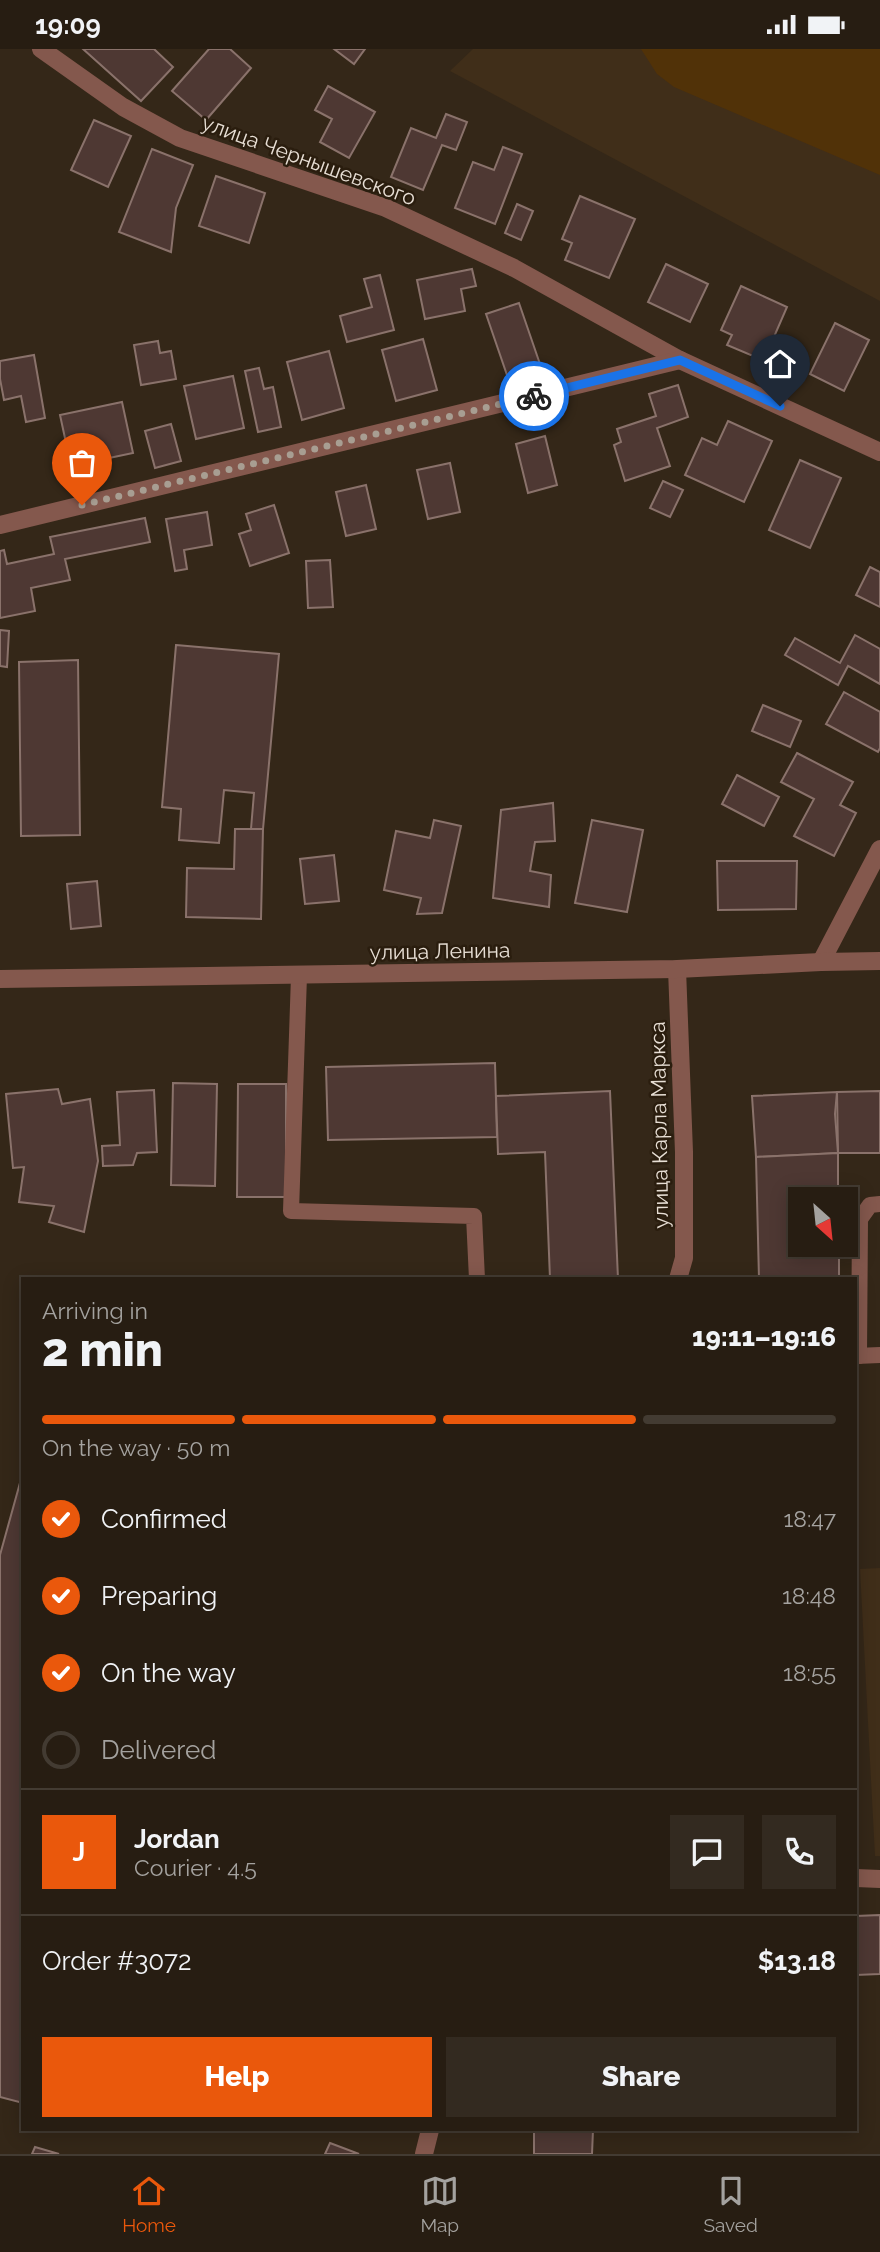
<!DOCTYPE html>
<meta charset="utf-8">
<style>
body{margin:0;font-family:Raleway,sans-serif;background:#332a20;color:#f1f3f6;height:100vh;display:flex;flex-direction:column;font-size:26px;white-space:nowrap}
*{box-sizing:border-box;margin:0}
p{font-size:23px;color:#a4a29f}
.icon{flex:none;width:38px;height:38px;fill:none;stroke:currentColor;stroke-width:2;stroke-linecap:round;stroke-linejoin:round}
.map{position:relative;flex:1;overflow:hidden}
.sheet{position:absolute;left:21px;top:1228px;width:836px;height:854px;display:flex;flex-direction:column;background:#271d12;border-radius:0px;box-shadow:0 4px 18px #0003,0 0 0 2px #433b32}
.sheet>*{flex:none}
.needle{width:46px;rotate:153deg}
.controls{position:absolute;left:788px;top:1138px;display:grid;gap:14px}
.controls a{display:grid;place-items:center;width:70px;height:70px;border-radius:0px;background:#271d12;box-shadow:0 4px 18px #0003,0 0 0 2px #433b32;font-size:35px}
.pin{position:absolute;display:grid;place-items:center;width:60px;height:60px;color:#fff;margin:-72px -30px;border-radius:50% 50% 50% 0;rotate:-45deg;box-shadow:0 0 7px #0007}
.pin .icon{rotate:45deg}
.courier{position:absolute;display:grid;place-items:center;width:70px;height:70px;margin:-35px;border:5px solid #1a73e8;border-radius:50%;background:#fff;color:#222;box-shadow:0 2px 9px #0007}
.overview em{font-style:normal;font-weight:800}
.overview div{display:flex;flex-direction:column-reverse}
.overview{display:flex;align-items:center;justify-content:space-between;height:119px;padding:0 21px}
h1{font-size:46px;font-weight:800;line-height:52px}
.bar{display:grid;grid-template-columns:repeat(4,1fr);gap:10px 7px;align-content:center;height:84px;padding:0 21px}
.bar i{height:9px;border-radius:5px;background:#433b32}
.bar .active{background:#ea580c}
.bar p{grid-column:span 4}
.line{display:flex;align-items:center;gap:18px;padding:0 21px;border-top:2px solid #433b32}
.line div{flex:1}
.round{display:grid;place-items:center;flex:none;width:74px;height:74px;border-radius:0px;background:#332a20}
ol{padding:0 21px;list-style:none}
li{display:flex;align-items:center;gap:21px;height:77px}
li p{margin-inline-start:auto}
li .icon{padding:7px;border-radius:50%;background:#ea580c;color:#fff;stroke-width:4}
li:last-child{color:#a4a29f}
li i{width:38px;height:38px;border:4px solid #433b32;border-radius:50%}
.cta{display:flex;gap:14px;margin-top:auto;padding:14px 21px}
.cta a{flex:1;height:80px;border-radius:0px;background:#ea580c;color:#fff;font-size:28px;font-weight:800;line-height:80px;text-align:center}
.cta a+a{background:#332a20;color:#f1f3f6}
.status{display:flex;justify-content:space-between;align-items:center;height:49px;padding:0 35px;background:#271d12;direction:ltr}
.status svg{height:19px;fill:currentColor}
.tab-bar{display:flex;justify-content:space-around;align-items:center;height:98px;border-top:2px solid #433b32;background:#271d12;font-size:19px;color:#a4a29f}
.tab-bar a{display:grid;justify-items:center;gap:4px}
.tab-bar .active{color:#ea580c}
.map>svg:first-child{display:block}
.built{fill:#402e19}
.green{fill:#513208}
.building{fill:#4e3833;stroke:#8a726b;stroke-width:2}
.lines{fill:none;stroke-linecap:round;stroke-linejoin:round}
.service{stroke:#84584d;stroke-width:16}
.minor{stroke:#84584d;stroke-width:18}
.tertiary{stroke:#84584d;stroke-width:18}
.done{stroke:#a89e92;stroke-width:7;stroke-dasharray:0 12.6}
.route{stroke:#1a73e8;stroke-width:9}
.labels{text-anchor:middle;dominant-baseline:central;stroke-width:5;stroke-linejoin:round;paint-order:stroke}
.street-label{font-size:21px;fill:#e7ded4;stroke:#2a1d0e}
</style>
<div class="status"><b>19:09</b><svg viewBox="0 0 49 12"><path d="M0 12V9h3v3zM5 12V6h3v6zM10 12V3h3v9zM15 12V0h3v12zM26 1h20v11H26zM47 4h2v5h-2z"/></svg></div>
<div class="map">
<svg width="880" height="2105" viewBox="0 0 880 2105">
<rect width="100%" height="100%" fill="#342718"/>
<g class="built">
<path d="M473,0H880V252L450,22Z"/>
<path d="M880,1519V1807H875L860,1520Z"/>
</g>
<path class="green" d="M641,0H880V126L674,38L657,25Z"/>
<g class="building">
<path d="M83,0H154L173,18L141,52Z"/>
<path d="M209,0H230L251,19L206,71L172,42Z"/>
<path d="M334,0H365L354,15Z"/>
<path d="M328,37L375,63L349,109L320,93L332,70L315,61Z"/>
<path d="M446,65L467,73L456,101L442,96L423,141L391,128L411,79L436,89Z"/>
<path d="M94,71L131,87L108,138L71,121Z"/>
<path d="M503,98L522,105L495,175L455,159L473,113L494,121Z"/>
<path d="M152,100L193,116L176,159L171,203L119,183Z"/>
<path d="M216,127L265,144L249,194L199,177Z"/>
<path d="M580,147L635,170L609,229L565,211L572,194L562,190Z"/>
<path d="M517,155L533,162L521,191L505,184Z"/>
<path d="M666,215L708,235L690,273L648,253Z"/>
<path d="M472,220L476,237L461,240L465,262L425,270L417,231Z"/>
<path d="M380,226L394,281L347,293L340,267L372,258L364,230Z"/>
<path d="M741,237L787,258L767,304L756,300L753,307L727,296L732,286L721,281Z"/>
<path d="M519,254L541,318L508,329L486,265Z"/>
<path d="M835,274L869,291L844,342L810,325Z"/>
<path d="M423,290L437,341L396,352L382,301Z"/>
<path d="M158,292L160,304L171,302L176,330L141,336L134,296Z"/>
<path d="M329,302L344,359L302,371L287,313Z"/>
<path d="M34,306L45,369L26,373L21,347L4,351L0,330V312Z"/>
<path d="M259,319L264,340L273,338L281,378L258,383L245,322Z"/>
<path d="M233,327L244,379L196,390L184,337Z"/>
<path d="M678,336L688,368L657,379L670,417L625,432L614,396L621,393L617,380L656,367L649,345Z"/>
<path d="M122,353L133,404L71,417L60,366Z"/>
<path d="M728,372L772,392L744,453L685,426L702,389L717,396Z"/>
<path d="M171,375L181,412L155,419L145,382Z"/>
<path d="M545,387L557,436L528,444L516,395Z"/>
<path d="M800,411L841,429L810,499L769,481Z"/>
<path d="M450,414L460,463L428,470L417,421Z"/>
<path d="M663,432L683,441L670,468L650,459Z"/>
<path d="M366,436L376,480L346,487L336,443Z"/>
<path d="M274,456L289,504L250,517L239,485L251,481L246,465Z"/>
<path d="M207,463L212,496L184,501L187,520L175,522L166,470Z"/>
<path d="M145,469L150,493L65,510L70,531L31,539L35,562L0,569V502L4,501L7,515L54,505L50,488Z"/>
<path d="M330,511L333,558L308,559L306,512Z"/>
<path d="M870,518L880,523V558L856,546Z"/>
<path d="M0,581L9,582L7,618L0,617Z"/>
<path d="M855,586L880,600V635L848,617L838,636L785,606L795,589L840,614Z"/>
<path d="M176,596L279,605L263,780H251L254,744L224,741L219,794L179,791L181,760L162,758Z"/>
<path d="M78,611L80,786L21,787L19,613Z"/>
<path d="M844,643L880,663V699L878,703L826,675Z"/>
<path d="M763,656L801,672L790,698L752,682Z"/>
<path d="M797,704L853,733L840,756L856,764L834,807L794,787L814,750L781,733Z"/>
<path d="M737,726L779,748L764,777L722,755Z"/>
<path d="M553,754L555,792L535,793L530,822L551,826L549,858L493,849L501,761Z"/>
<path d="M434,771L461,777L442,864L417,865L421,849L384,841L396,782L430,789Z"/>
<path d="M592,771L643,781L627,863L575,854Z"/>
<path d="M235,780H263L261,870L186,868L187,819L234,820Z"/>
<path d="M334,806L339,852L305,855L300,810Z"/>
<path d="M717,812H797L796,860L718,861Z"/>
<path d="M97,832L101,877L71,880L67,835Z"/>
<path d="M495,1014L497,1088L328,1091L326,1018Z"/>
<path d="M173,1034L217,1035L215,1137L171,1136Z"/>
<path d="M238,1035H286V1148H237Z"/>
<path d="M58,1040L62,1055L90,1050L98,1112L84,1183L49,1173L54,1157L19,1153L24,1118L13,1119L6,1045Z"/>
<path d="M154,1041L157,1103L137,1104L133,1116L103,1117L102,1097L120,1096L117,1043Z"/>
<path d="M610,1042L618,1230H550L545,1103L498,1105L496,1047Z"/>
<path d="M880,1042V1104H838L837,1043Z"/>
<path d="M837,1043L835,1065L838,1104L756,1108L752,1047Z"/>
<path d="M838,1104V1150H800V1195H839V1230H759L756,1108Z"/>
<path d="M23,1423V2054L0,2048V1506Z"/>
<path d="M880,1866V1925L856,1926V1867Z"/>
<path d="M534,2081H593L592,2105H534Z"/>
<path d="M330,2094L359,2105H325Z"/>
<path d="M35,2098L59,2105H32Z"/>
</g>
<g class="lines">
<g class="service">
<path d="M299,927L291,1162L474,1167L477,1230"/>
<path d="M856,1307L880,1306"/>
<path d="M859,1307L860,1170L870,1156L880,1155"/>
</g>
<g class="minor">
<path d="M41,0L123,58L180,89L386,159L514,219L680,311L880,403"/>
<path d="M0,476L680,311"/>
<path d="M821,913L880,800"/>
<path d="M677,920L684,1103V1209L678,1230"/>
<path d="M856,1829L880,1830"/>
<path d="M424,2105L430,2081"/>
</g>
<path class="tertiary" d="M0,930L677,920L821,913L880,912"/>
</g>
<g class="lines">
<path class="done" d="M82,456L534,347"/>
<path class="route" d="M534,347L680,311L780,357"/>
</g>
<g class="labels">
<g class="street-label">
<text transform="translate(309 111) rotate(20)">улица Чернышевского</text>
<text transform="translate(440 902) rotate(-1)">улица Ленина</text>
<text transform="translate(659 1076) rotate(-91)">улица Карла Маркса</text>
</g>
</g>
</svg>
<div class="controls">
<a><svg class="needle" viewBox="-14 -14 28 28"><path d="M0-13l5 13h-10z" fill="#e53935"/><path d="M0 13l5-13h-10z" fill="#a4a29f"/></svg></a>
</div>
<div class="pin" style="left:82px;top:456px;background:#ea580c"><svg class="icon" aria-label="bag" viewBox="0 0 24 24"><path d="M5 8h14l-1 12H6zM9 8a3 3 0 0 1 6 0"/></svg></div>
<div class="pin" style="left:780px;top:357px;background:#1f2937"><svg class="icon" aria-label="home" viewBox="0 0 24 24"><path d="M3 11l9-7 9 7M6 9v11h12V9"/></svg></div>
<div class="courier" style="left:534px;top:347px"><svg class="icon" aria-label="bike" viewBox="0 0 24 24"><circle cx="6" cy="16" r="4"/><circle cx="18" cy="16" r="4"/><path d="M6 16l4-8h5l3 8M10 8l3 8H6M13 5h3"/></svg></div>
<section class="sheet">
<div class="overview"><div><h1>2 min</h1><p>Arriving in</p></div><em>19:11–19:16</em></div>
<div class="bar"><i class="active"></i><i class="active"></i><i class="active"></i><i></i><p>On the way · 50 m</p></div>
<ol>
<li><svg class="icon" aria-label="check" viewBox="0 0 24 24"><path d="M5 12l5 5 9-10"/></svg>Confirmed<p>18:47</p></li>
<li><svg class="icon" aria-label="check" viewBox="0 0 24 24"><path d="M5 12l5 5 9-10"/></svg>Preparing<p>18:48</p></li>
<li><svg class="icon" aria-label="check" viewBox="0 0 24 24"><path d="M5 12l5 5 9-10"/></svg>On the way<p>18:55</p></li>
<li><i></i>Delivered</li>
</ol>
<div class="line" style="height:126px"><b class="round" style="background:#ea580c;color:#fff">J</b><div><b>Jordan</b><p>Courier · 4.5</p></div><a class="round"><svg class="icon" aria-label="chat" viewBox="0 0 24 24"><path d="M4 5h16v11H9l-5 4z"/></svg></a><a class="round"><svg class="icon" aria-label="phone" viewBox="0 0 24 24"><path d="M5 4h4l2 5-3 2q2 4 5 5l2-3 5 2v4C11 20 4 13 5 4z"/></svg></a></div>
<div class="line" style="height:91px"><div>Order #3072</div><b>$13.18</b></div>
<div class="cta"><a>Help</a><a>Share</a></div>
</section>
</div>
<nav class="tab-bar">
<a class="active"><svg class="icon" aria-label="home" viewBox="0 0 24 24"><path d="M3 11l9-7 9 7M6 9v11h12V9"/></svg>Home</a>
<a><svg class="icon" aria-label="map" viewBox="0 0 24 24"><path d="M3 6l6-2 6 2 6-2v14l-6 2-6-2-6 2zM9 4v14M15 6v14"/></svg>Map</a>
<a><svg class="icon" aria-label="saved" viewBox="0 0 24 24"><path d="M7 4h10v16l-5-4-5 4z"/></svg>Saved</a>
</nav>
